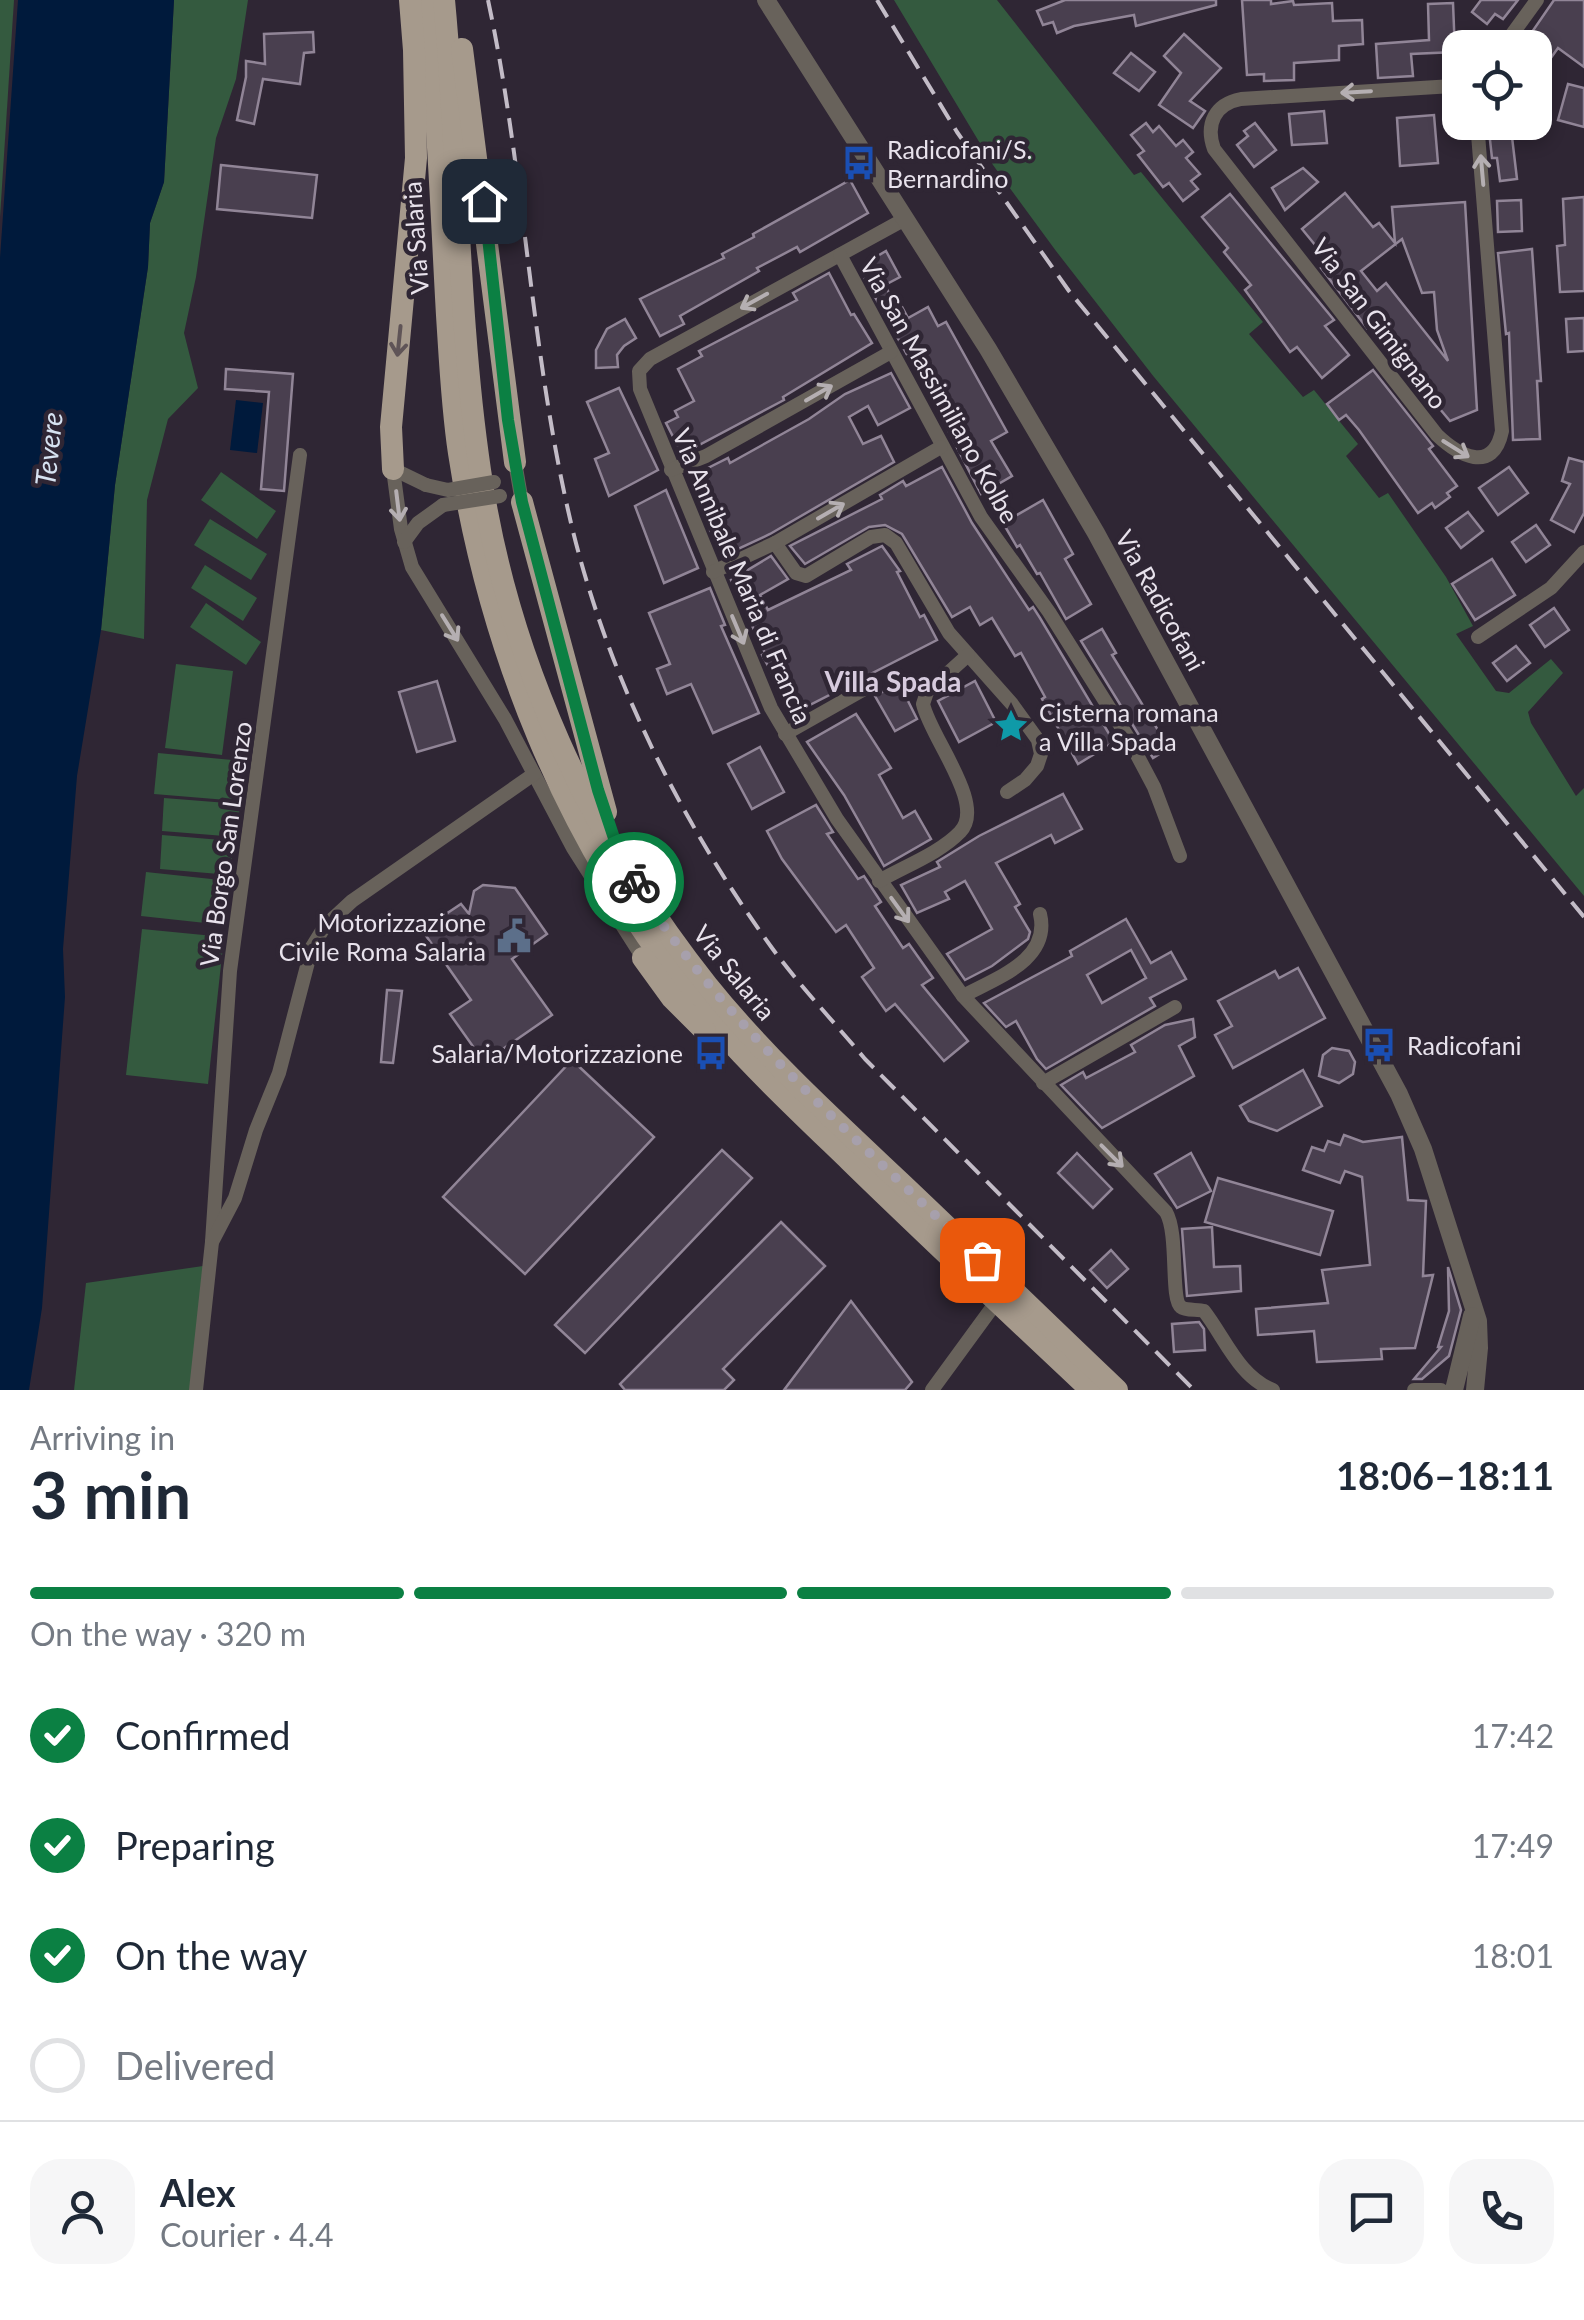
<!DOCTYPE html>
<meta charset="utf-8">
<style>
body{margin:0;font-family:Lato,sans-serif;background:#f6f6f7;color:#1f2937;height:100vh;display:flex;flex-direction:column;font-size:38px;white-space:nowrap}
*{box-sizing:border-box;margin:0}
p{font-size:32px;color:#747a83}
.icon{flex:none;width:55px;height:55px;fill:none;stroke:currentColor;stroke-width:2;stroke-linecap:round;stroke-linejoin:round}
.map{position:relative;height:1390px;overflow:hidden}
.details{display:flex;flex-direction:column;background:#fff;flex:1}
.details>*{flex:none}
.fabs{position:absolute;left:1442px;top:30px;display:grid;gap:20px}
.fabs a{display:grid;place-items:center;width:110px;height:110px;border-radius:20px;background:#fff;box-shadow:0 5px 15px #0003;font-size:50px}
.pin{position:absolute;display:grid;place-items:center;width:85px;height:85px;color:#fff;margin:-42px;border-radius:20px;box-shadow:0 5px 15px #0006}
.courier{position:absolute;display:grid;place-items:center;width:100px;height:100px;margin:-50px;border:8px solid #0b8043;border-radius:50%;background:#fff;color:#222;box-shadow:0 2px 12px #0007}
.summary em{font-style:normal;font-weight:700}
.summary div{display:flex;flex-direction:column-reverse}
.summary{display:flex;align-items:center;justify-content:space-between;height:170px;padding:0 30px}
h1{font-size:65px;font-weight:700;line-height:75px}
.bar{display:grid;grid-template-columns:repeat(4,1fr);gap:15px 10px;align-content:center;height:120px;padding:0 30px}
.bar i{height:12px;border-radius:8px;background:#e0e1e3}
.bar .on{background:#0b8043}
.bar p{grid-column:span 4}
.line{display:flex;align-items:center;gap:25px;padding:0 30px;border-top:2px solid #e0e1e3}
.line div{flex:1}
.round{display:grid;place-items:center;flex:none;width:105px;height:105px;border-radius:30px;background:#f6f6f7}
ol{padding:0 30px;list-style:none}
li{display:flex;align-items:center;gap:30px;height:110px}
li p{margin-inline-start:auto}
li .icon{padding:10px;border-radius:50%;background:#0b8043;color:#fff;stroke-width:4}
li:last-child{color:#747a83}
li i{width:55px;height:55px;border:5px solid #e0e1e3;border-radius:50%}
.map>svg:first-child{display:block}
.green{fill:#345a3f}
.water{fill:#001a3c}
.building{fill:#493f4f;stroke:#918597;stroke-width:2.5;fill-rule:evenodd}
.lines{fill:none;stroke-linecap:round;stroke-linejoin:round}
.minor{stroke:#68625b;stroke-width:14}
.tertiary{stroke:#68625b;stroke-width:18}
.primary{stroke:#a69a8c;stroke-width:22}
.rail{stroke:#c3bcc7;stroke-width:4;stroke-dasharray:20 10;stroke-linecap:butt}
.minor-bridge{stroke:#68625b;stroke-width:14}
.oneway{stroke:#b5afb2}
.oneway2{stroke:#5f5457}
.done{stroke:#a7a0ac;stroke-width:10;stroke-dasharray:0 18}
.route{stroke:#0b8043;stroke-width:12}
.labels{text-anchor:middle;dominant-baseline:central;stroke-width:9;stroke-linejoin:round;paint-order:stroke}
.poi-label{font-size:25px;fill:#e8e2ec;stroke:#2f2634;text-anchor:start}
.street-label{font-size:25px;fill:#e8e2ec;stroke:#2f2634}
.water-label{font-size:28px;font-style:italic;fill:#d6e2f1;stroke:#2f2634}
.neighbourhood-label{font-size:28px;font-weight:bold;fill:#d7cbde;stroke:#2f2634}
</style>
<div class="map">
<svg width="1584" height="1390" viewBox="0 0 1584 1390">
<rect width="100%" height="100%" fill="#2f2634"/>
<g class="green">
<path d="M0,0H14L0,217Z"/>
<path d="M174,0H248L236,79L216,138L196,277L184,333L198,388L168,419L147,500L144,639L101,630L115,485L148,267L150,223L164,182Z"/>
<path d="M894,0H997L1134,175L1141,172L1263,322L1249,334L1303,397L1314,390L1358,444L1346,456L1379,498L1388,493L1446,577L1473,626L1456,634L1496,691L1509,693L1551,659L1563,673L1528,712L1531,723L1576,796L1584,788V896L1154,377L1056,251L993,165Z"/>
<path d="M221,472L276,511L257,539L201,500Z"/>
<path d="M210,519L267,554L251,580L194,545Z"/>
<path d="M205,565L257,598L243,621L191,588Z"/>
<path d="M206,603L261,642L246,665L190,627Z"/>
<path d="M176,664L233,671L222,755L165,748Z"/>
<path d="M158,753L243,761L239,801L154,794Z"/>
<path d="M164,798L240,804L237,837L162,831Z"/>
<path d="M162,835L233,841L231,875L160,869Z"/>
<path d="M146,872L230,881L224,925L141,916Z"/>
<path d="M142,929L224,937L208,1084L126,1075Z"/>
<path d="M203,1266L190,1390H74L86,1283Z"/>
</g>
<g class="water">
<path d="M18,0H174L164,182L150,223L148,267L115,485L101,630L77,776L63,949L65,997L42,1308L29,1390H0V258Z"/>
<path d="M236,400L263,403L257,453L230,450Z"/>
</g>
<g class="building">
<path d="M1065,0H1216V5L1136,26L1134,15L1074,26L1057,33L1053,22L1043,25L1037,11Z"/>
<path d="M1242,0H1271V4L1293,1L1294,5L1332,3L1333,21L1362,20L1363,44L1339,46V60L1294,63V80L1264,81V74L1247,75Z"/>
<path d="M1481,0H1518L1503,19L1495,14L1487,24L1472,12Z"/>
<path d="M1554,0H1584V67L1558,48L1535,80V48H1521Z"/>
<path d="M1453,3L1455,52L1411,54L1413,76L1378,78L1376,44L1429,40L1428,4Z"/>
<path d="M313,32L314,52L304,53L300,84L263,79L254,124L237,120L246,77V61L265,64L264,34Z"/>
<path d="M1184,34L1221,68L1190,101L1205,111L1193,128L1159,105L1181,73L1164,56Z"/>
<path d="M1131,53L1155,72L1139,91L1114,73Z"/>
<path d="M1568,84L1584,88V127L1558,120Z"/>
<path d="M1324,111L1327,143L1292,145L1289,114Z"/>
<path d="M1434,115L1438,163L1400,166L1397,118Z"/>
<path d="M1488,122H1526L1527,135L1512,137L1517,179L1500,181L1497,158H1492Z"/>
<path d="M1146,123L1153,132L1159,126L1176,146L1183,140L1193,152L1186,158L1200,174L1191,181L1198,189L1183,201L1169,183L1163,187L1138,155L1144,151L1131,135Z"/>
<path d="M1255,123L1276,150L1254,167L1237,145L1248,136L1244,131Z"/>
<path d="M221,165L317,175L312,218L217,209Z"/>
<path d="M1303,168L1318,182L1285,210L1272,188Z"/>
<path d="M850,180L868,213L800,252L797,247L757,268L759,271L680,316L684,324L660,336L640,299L724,258L722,254L754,237L753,234Z"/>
<path d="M1345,193L1373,227L1379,223L1395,243L1392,207L1465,202L1477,410L1450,421L1370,325L1367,328L1321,268L1329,262L1302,229ZM1402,239L1422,293L1434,292L1437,330L1448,361L1386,283L1377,291L1361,271Z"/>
<path d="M1230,194L1334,320L1325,326L1349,355L1322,378L1297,347L1290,352L1272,327L1245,290L1251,285L1224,252L1228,248L1202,217Z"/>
<path d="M1584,197V291L1560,292L1557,246L1565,245L1563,199Z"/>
<path d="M1521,200L1522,231L1498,232L1497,201Z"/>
<path d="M1532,249L1541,381H1537L1540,439L1513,440L1509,333L1506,334L1498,253Z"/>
<path d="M886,251L900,277L885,285L895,305L900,303L908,318L928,307L938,326L946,322L1007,432L991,441L1012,476L981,494L936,407L942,403L921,366L915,369L865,279L875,273L869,261Z"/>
<path d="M829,273L851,315L854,314L872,343L783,397L784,400L682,454L666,423L678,417L675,411L694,401L678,369L702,356L699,351L797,300L793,293Z"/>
<path d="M1584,318V351L1568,352L1566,319Z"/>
<path d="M625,319L636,338L624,346L617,355L618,367L596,368V350L607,329Z"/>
<path d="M226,369L293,374L284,491L261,489L269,392L225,389Z"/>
<path d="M1373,370L1433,446L1429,449L1457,486L1447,493L1450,497L1435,508L1432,503L1418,513L1359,430L1346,415L1339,420L1327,404Z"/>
<path d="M891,373L910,408L878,425L868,406L849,417L863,444L881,436L894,462L770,534L736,550L733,545L721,551L708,526L715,522L692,476L728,458L730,463L809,419L845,394Z"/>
<path d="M619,388L658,470L609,496L595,459L609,453L587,402Z"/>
<path d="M1569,458L1584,462V513L1574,532L1551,520L1570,484L1562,481Z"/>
<path d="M942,467L972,523L1029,610L1033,607L1040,618L1114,742L1078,764L1042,699L1045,697L1021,653L1015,656L992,618L980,625L970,607L952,617L902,534L885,525L869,527L805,564L790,546L882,499L880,495L903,481L906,486Z"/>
<path d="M1509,467L1528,493L1498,515L1479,488Z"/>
<path d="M666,490L698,568L664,583L635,506Z"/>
<path d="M1043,500L1073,554L1065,559L1091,604L1066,619L1040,573L1037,574L1020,545L1017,547L1003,523Z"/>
<path d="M1468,512L1483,531L1461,548L1446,528Z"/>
<path d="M1536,525L1550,545L1526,562L1512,542Z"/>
<path d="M882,546L900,571L897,572L920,617L924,615L937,640L794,713L762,655L765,653L748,617L750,616L731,580L771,556L788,579L760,595L768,610L851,570L847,564Z"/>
<path d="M1492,559L1515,595L1475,620L1452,584Z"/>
<path d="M710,588L725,625L721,626L759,713L713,733L691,684L667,694L657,669L670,664L649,613Z"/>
<path d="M1554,608L1569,630L1545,647L1530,625Z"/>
<path d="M1102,629L1116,653L1112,655L1169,748L1153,758L1081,641Z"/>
<path d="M1516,646L1530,663L1507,681L1493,663Z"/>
<path d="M437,681L455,741L417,752L399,692Z"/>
<path d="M975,681L996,722L959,742L938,701Z"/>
<path d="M899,683L917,719L895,731L875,696Z"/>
<path d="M856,714L891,768L879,775L903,818L915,811L931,839L884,866L844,795L807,742Z"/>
<path d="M760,747L784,792L752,809L728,764Z"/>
<path d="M1063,794L1082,829L1055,843L1051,835L996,863L1020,904L1015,907L1030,932L1028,939L992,966L965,980L947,954L992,929L965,881L945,892L949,899L917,913L901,885L940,867L937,862L979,836Z"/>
<path d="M816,805L833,832L827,834L858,879L864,876L881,902L875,906L903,948L909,944L933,978L922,985L968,1041L944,1061L895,1004L886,1011L862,977L874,968L846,925L836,932L782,859L767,831Z"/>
<path d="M483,885L515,888L547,934L512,959L552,1015L484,1062L450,1014L471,1000L422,930L461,904L469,914L474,891Z"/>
<path d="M1126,919L1151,963L1171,952L1186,979L1150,998L1155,1006L1046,1069L1037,1059L1016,1021L1006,1027L984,1003L1072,956L1070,951ZM1131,950L1146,978L1102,1003L1087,975Z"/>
<path d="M1298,968L1325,1018L1233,1068L1215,1035L1232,1026L1218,1001L1275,971L1279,978Z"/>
<path d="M387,990L402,991L393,1063L381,1062Z"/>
<path d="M1193,1019L1195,1037L1179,1046L1194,1076L1102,1128L1061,1085L1083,1072L1086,1078L1135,1052L1131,1045L1165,1025Z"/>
<path d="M1332,1048L1349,1051L1355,1062L1353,1074L1339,1083L1319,1076L1323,1055Z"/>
<path d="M572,1060L654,1137L525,1274L443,1197Z"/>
<path d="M1303,1070L1322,1106L1277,1131L1249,1121L1240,1106Z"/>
<path d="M1344,1135L1363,1142L1402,1137L1408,1200L1426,1201L1423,1276L1433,1275L1415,1348L1381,1349L1382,1359L1317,1362L1314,1331L1258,1335L1256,1309L1328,1303L1322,1270L1370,1265L1362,1177L1345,1171L1340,1183L1303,1170L1312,1147L1324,1151L1328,1141L1340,1145Z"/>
<path d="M722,1150L752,1178L585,1353L555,1325Z"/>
<path d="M1077,1153L1112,1189L1093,1208L1058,1173Z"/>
<path d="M1191,1153L1211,1191L1177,1208L1155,1174Z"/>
<path d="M1218,1178L1333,1211L1320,1255L1205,1222Z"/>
<path d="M781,1222L825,1266L723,1369L734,1380L724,1390H625L620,1384Z"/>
<path d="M1212,1227L1214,1267L1240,1266L1241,1291L1187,1296L1182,1229Z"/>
<path d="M1111,1250L1128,1269L1107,1288L1090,1270Z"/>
<path d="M1448,1267L1461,1310L1449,1356L1422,1379H1414L1441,1347H1438L1449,1311Z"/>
<path d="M851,1301L912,1382L905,1390H784Z"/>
<path d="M1199,1322L1204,1329L1205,1350L1174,1352L1172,1324Z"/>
</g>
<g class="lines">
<g class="minor">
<path d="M1502,48L1537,0"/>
<path d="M1460,75L1453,86L1455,98L1460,104"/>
<path d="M1453,86L1241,99C1215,104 1205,124 1214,149L1437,435C1458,455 1493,475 1502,431L1477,122"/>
<path d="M905,219L650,359L639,371L640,389L771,708L837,819L963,996L1166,1212C1179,1234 1170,1299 1181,1307C1186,1311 1198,1309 1204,1311C1225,1338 1239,1377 1273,1390"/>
<path d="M840,255L981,517L1049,612L1127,736L1154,787L1180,856"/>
<path d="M515,462L522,502"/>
<path d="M393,469L401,529L412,567L505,719L573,848L643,958"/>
<path d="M393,469L426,485"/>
<path d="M671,470L706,456L891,352"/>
<path d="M404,542L418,523L443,505"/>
<path d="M775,543L796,573L806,576L871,537L885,535L896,543L949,633L1012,704L1038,740L1041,754L1037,766L1025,780L1007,792"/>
<path d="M713,572L775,543L941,447"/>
<path d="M1478,637L1551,588L1584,552"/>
<path d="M785,734L868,687"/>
<path d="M879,881C905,866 940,853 960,832C987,805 930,737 923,704L927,692L968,655"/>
<path d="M963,996C996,978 1051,960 1040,914"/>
<path d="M1043,1083L1175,1007"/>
<path d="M212,1242L230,971L300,455"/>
<path d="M196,1390L212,1242L235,1198L256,1130L279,1073L312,947L325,926L352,901L534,774"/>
<path d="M932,1390L997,1301"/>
<path d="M1414,1390H1441"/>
</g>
<g class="tertiary">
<path d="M766,0L988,349L1096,533L1399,1094L1423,1149L1478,1321L1479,1348L1475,1390"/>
<path d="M1454,1390L1472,1316"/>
</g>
<g class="primary">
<path d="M425,0C438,104 441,210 447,315C450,361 452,407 459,453C489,649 564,834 687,991C736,1053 793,1106 850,1161C929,1238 1010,1314 1091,1390"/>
<path d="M444,0C459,156 457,314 480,470C507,657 589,837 707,985C764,1056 833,1119 900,1182C973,1251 1044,1321 1117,1390"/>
<path d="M462,49L515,462"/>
<path d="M393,469L391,427L416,158L414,50L410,0"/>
<path d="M522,502L606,812"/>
<path d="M643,958L672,998L705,1031"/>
</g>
<g class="rail">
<path d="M488,0C524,168 530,342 568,510C603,667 678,818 772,948C800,986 834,1022 865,1059L1194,1390"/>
<path d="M877,0L957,132L1069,291L1584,917"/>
</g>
<g class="minor-bridge">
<path d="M426,485L448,490L494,482"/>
<path d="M443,505L500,496"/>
</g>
</g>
<defs><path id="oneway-shaft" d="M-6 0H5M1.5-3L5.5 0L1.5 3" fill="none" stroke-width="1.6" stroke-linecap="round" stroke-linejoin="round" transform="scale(2.5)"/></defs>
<g class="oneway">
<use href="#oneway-shaft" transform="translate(1356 92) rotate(177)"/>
<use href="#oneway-shaft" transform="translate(1482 170) rotate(-95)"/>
<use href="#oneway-shaft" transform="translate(754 301) rotate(151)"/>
<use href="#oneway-shaft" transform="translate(819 393) rotate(-30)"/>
<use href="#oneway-shaft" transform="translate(1456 449) rotate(32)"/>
<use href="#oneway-shaft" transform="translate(398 506) rotate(83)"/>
<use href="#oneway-shaft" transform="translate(831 511) rotate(-30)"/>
<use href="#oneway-shaft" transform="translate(450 628) rotate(58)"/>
<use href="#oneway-shaft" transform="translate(738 630) rotate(67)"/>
<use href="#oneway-shaft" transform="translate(900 910) rotate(54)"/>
<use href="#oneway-shaft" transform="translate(1112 1156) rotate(45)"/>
</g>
<use class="oneway2" href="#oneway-shaft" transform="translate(399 341) rotate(96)"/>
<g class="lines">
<path class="done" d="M634,882C727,1028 858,1140 982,1260"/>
<path class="route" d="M484,201L508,420L522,502L598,790L624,868L634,882"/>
</g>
<defs>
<g id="bus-bare" transform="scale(2.7)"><path d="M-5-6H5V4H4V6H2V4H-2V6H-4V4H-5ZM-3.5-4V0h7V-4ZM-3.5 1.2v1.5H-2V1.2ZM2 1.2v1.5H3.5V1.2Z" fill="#1a4fb4" stroke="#2f2634" stroke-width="2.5" paint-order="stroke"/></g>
<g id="sight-bare" transform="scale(2.7)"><path d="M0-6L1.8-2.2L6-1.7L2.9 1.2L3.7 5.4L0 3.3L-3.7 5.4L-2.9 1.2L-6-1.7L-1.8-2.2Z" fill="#0f9aa8" stroke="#2f2634" stroke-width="2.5" paint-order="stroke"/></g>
<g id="civic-bare" transform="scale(2.7)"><path d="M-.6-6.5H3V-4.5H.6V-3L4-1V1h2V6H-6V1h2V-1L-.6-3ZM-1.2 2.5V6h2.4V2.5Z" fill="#5c6f8a" stroke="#2f2634" stroke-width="2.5" paint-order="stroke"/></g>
</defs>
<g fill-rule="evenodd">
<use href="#bus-bare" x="859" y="163"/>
<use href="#sight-bare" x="1011" y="726"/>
<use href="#civic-bare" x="514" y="936"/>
<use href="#bus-bare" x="1379" y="1045"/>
<use href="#bus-bare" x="711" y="1053"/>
</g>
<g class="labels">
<g class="poi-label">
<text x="887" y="149">Radicofani/S.<tspan x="887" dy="29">Bernardino</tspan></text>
<text x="1039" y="712">Cisterna romana<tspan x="1039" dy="29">a Villa Spada</tspan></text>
<text x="486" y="922" text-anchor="end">Motorizzazione<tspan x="486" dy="29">Civile Roma Salaria</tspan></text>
<text x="1407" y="1045">Radicofani</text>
<text x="683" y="1053" text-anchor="end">Salaria/Motorizzazione</text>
</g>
<g class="street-label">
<text transform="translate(415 238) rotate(-94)">Via Salaria</text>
<text transform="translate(1380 323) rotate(53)">Via San Gimignano</text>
<text transform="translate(940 390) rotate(61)">Via San Massimiliano Kolbe</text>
<text transform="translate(743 576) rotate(67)">Via Annibale Maria di Francia</text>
<text transform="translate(1161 600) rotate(61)">Via Radicofani</text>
<text transform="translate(225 844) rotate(-82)">Via Borgo San Lorenzo</text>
<text transform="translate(735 972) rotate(51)">Via Salaria</text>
</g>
<g class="water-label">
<text transform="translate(48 449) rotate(-84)">Tevere</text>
</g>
<g class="neighbourhood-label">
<text x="893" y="681">Villa Spada</text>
</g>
</g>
</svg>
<div class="fabs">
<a><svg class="icon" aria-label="locate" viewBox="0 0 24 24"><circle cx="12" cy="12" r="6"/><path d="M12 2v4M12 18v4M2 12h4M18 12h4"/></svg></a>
</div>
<div class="pin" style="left:982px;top:1260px;background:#ea580c"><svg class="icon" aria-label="bag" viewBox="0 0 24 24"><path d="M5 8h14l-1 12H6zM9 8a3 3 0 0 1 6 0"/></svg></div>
<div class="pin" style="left:484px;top:201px;background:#1f2937"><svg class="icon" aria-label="home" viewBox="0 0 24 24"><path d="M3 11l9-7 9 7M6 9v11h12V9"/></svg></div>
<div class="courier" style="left:634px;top:882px"><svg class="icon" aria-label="bike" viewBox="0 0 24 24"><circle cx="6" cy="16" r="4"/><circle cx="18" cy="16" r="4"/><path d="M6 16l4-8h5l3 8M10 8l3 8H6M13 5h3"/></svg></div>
</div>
<section class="details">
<div class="summary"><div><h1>3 min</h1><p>Arriving in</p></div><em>18:06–18:11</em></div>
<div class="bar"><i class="on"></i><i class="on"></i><i class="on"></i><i></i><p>On the way · 320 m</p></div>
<ol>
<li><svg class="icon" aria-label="check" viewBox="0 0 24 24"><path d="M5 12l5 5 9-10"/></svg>Confirmed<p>17:42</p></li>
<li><svg class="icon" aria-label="check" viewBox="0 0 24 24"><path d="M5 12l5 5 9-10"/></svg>Preparing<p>17:49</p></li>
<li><svg class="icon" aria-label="check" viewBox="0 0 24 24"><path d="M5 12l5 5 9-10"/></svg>On the way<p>18:01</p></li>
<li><i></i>Delivered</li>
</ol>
<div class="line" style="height:180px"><a class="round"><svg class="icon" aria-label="person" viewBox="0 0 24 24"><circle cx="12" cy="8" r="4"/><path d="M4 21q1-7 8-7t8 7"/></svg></a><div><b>Alex</b><p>Courier · 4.4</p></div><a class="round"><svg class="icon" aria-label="chat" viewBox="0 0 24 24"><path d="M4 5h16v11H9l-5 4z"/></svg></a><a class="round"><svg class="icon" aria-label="phone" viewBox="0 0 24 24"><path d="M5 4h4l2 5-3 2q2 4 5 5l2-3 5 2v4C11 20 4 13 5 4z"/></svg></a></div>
</section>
